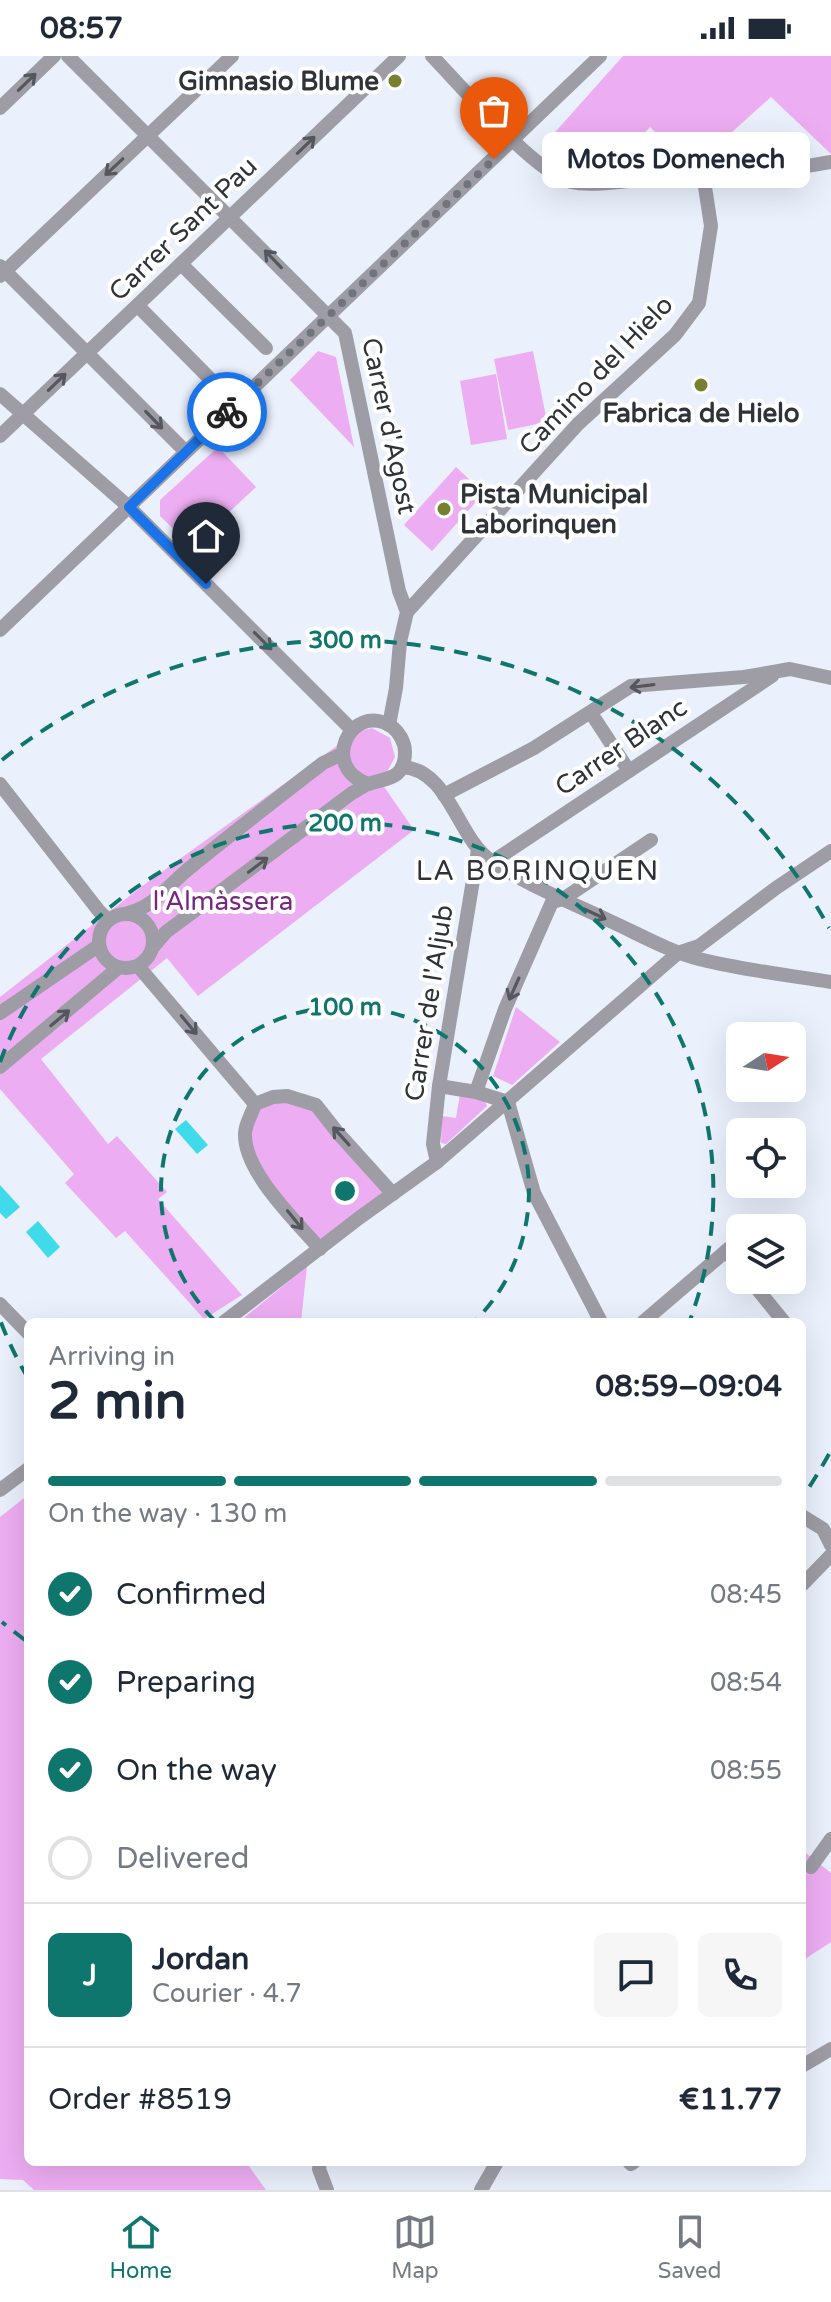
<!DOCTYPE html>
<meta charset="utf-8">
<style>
body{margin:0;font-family:"Varela Round",sans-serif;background:#f6f6f7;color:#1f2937;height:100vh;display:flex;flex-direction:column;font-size:30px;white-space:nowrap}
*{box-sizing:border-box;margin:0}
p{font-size:26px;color:#747a83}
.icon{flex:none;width:44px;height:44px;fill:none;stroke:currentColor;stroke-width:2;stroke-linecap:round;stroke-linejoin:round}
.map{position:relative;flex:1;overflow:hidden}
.details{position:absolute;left:24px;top:1262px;width:782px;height:848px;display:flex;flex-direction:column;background:#fff;border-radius:12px;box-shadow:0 8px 32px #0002}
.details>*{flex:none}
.needle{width:52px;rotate:78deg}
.controls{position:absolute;left:726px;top:966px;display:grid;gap:16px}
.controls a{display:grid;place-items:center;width:80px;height:80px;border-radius:12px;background:#fff;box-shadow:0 8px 32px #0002;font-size:40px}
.pin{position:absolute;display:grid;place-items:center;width:68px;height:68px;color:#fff;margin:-82px -34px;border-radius:50% 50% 50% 0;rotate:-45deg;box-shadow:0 0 8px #0007}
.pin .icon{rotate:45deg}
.courier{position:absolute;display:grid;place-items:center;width:80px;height:80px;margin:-40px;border:6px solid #1a73e8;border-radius:50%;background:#fff;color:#222;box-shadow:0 2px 10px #0007}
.bubble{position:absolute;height:56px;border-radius:12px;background:#fff;box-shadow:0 8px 32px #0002;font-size:26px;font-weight:700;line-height:56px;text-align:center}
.head em{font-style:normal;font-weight:700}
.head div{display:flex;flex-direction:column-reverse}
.head{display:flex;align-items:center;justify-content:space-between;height:136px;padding:0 24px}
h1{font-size:52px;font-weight:700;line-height:60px}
.bar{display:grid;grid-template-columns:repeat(4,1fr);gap:12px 8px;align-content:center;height:96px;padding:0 24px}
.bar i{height:10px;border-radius:6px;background:#e0e1e3}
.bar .selected{background:#0f766e}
.bar p{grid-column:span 4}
.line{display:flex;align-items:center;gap:20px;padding:0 24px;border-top:2px solid #e0e1e3}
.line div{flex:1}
.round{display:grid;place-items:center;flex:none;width:84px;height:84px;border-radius:12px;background:#f6f6f7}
ol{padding:0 24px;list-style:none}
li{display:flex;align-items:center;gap:24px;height:88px}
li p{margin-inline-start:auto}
li .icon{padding:8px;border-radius:50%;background:#0f766e;color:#fff;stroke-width:4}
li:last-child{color:#747a83}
li i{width:44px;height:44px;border:4px solid #e0e1e3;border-radius:50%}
.status{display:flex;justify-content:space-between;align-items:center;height:56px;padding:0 40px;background:#fff;direction:ltr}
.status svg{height:22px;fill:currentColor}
.tab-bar{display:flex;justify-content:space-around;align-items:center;height:112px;border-top:2px solid #e0e1e3;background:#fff;font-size:22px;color:#747a83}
.tab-bar a{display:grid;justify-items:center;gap:4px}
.tab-bar .selected{color:#0f766e}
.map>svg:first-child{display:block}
.green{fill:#edadf2}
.water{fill:#40dbeb}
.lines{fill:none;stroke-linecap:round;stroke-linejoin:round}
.minor{stroke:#9e9ca5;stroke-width:14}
.oneway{stroke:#55575f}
.done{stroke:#70747d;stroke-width:8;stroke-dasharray:0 14.4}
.route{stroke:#1a73e8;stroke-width:10}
.ring{fill:none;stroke:#0f766e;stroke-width:4;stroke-dasharray:14 10}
.poi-dot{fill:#75812e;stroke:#fff;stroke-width:3}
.labels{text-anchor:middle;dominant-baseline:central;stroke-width:8;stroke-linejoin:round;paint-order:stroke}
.poi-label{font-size:26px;font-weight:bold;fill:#2e3239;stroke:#fff;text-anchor:end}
.street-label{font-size:26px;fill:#2e3239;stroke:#fff}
.park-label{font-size:26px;fill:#76277e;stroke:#fff}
.neighbourhood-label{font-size:28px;letter-spacing:2px;fill:#2e3239;stroke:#fff}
.centre{fill:#0f766e;stroke:#fff;stroke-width:4}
.ring-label{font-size:24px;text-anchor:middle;font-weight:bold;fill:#0f766e;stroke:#fff;stroke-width:8;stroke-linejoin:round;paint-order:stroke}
</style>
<div class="status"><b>08:57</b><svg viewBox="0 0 49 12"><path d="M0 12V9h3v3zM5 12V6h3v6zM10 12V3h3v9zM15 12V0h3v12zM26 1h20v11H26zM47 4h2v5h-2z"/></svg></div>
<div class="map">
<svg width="831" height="2134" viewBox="0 0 831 2134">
<rect width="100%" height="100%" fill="#eaf0fc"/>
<g class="green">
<path d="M623,0H831V98L771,41L692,112L650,71L608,116L578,113L549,83Z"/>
<path d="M318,295L336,301L354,391L290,324Z"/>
<path d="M533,295L547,366L508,374L494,303Z"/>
<path d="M496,318L507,383L471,389L460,325Z"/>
<path d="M218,391L256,431L192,491L160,460V444Z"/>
<path d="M456,411L484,437L432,495L404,469Z"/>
<path d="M372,672L390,682L395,701L387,716L378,722L414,774L198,940L167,902L41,1003L108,1088L117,1080L167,1136L158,1143L242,1239L204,1263L125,1175L116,1182L65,1127L74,1118L0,1033V941L141,831L356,676Z"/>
<path d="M516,951L560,986L512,1029L493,1020Z"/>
<path d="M460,1038L484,1043L487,1050L446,1088L441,1087L442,1060L456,1062Z"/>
<path d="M272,1041L316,1049L393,1138L320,1193L246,1096L255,1048Z"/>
<path d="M307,1210L301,1266H239Z"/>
<path d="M28,1439V2106H246L266,2134H34L23,2124L0,2123V1461Z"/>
<path d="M802,1794L831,1817V1886L802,1905Z"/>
</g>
<g class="water">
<path d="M186,1064L208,1089L197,1098L175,1073Z"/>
<path d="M0,1129L20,1151L6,1163L0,1157Z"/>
<path d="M38,1165L60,1191L48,1202L26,1176Z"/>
</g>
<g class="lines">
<g class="minor">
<path d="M68,0L345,277L399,535L407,556L400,586L396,632L389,669"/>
<path d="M432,0C460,29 535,117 571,126C591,131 633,124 656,122C714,118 773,117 831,106"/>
<path d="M0,52L54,0"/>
<path d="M181,208L266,292"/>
<path d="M0,210L185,395"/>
<path d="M0,220L232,0"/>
<path d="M138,250L223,336"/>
<path d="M0,338L129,451L352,674"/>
<path d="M0,380L399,0"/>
<path d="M407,556L578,368L675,279L699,247L711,170L703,118"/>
<path d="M0,574L600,0"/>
<path d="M591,657L629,715"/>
<path d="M402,711C449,713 457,781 490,804C526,829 570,846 610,865C639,878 668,895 699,903C742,914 787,919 831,926"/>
<path d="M0,728L99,855L108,864"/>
<path d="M444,739L534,692L631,630L744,621L790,613L831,622"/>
<path d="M492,806L772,620"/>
<path d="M128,857C156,850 170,827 192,810C235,775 279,741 323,707L342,698"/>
<circle cx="126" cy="885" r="27"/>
<path d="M153,891L166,876L352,737C357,735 362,730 368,728C386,722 405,724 405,696C405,686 399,676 391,670C350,645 319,713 369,728"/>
<path d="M138,910L255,1048"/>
<path d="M0,957L98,890"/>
<path d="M0,1011L118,912"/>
<path d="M439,1030L476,1036L508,1046"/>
<path d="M476,1036L505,953L552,846L563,843L651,784"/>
<path d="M508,1046L534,1137L601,1266"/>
<path d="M437,1106L433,1088L439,1030L478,794"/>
<path d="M320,1193C296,1165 244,1116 245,1078C245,1068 252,1058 255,1048L273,1041L287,1040L316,1049L338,1077L393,1138"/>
<path d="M726,1195L740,1212"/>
<path d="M750,1224L784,1266"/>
<path d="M0,1248L28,1277"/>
<path d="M224,1266L359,1162L437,1106L678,897L699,890L776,832L831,795"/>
<path d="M643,1266L740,1183"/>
<path d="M0,1434L28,1413"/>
<path d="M802,1460L823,1473L831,1489"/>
<path d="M802,1529L831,1499"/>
<path d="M811,1811L831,1783"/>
<path d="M802,2010L831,1993"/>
<path d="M320,2106L319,2113L327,2134"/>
<path d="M629,2106L631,2108L634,2106"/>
<path d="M481,2134L497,2106"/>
</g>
</g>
<defs><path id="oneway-shaft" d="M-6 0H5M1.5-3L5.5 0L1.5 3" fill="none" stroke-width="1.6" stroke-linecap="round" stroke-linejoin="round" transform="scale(2)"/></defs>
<g class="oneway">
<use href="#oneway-shaft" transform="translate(27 26) rotate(-44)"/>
<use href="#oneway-shaft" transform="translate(306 89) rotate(-44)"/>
<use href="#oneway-shaft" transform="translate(114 111) rotate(137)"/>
<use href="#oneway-shaft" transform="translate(273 203) rotate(-134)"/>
<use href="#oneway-shaft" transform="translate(57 326) rotate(-44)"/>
<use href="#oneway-shaft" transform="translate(154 364) rotate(46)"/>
<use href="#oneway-shaft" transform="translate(263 585) rotate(45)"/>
<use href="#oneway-shaft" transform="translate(642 630) rotate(173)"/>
<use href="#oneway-shaft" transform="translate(258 809) rotate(-37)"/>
<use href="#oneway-shaft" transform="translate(595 858) rotate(25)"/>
<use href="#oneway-shaft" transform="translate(514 933) rotate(114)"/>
<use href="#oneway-shaft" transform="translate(60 962) rotate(-40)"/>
<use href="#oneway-shaft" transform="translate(189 969) rotate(50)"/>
<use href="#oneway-shaft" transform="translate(341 1080) rotate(-132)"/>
<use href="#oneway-shaft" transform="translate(295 1164) rotate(51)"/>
</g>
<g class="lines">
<path class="done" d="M227,356L494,103"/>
<path class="route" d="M206,528L129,451L227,356"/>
</g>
<g class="ring">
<path d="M215 1265A184 184 0 1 1 475 1265"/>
<path d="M28 1322A368 368 0 0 1 0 1264M0 1006A368 368 0 1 1 690 1264"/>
<path d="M829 1398A551 551 0 0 1 804 1439M25 1584A551 551 0 0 1 2 1566M2 704A551 551 0 0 1 829 872"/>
</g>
<g class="poi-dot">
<circle cx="395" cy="25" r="8"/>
<circle cx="701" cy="329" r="8"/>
<circle cx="444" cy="453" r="8"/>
</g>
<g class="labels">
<g class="poi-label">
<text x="379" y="25">Gimnasio Blume</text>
<text x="701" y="357" text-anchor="middle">Fabrica de Hielo</text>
<text x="460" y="438" text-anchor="start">Pista Municipal<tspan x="460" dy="30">Laborinquen</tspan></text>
</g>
<g class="street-label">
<text transform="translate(183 173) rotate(-44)">Carrer Sant Pau</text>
<text transform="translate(596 319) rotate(-46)">Camino del Hielo</text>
<text transform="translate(389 370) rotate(78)">Carrer d'Agost</text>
<text transform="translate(621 691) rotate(-34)">Carrer Blanc</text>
<text transform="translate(429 947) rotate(-81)">Carrer de l'Aljub</text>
</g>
<g class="park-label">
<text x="223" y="845">l'Almàssera</text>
</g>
<g class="neighbourhood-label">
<text x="538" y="815">LA BORINQUEN</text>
</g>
</g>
<circle cx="345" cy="1135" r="12" class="centre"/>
<g class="ring-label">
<text x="345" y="592">300 m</text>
<text x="345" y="775">200 m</text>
<text x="345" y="959">100 m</text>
</g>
</svg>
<div class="controls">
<a><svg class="needle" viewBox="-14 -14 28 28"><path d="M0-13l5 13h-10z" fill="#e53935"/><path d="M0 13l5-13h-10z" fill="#747a83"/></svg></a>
<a><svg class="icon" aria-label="locate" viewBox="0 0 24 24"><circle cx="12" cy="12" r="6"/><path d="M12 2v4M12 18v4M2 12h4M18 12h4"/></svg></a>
<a><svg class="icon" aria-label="layers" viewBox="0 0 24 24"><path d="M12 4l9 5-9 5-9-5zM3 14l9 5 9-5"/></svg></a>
</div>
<div class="pin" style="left:494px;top:103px;background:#ea580c"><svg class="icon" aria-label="bag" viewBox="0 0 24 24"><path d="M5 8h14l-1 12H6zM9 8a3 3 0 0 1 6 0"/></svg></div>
<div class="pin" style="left:206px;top:528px;background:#1f2937"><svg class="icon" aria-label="home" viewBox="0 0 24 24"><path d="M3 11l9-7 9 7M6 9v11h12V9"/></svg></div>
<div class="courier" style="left:227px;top:356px"><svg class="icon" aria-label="bike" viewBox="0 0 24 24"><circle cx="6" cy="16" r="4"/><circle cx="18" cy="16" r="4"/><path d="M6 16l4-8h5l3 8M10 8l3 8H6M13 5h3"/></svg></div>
<div class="bubble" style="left:542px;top:76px;width:268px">Motos Domenech</div>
<section class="details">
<div class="head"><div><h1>2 min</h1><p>Arriving in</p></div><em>08:59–09:04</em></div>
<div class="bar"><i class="selected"></i><i class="selected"></i><i class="selected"></i><i></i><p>On the way · 130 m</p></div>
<ol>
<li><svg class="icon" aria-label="check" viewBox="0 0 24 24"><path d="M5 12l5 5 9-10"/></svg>Confirmed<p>08:45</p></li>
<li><svg class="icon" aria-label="check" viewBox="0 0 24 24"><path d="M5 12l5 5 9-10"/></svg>Preparing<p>08:54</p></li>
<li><svg class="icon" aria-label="check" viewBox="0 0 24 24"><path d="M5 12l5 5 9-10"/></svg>On the way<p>08:55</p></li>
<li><i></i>Delivered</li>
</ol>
<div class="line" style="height:144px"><b class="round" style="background:#0f766e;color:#fff">J</b><div><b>Jordan</b><p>Courier · 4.7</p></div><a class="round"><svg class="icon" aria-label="chat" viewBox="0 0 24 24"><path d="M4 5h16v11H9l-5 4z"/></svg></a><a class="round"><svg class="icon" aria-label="phone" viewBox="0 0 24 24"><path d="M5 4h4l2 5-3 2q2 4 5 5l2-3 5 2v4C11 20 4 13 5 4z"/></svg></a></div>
<div class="line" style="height:104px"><div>Order #8519</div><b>€11.77</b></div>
</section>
</div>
<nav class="tab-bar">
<a class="selected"><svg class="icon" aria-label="home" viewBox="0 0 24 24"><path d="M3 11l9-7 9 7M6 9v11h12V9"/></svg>Home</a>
<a><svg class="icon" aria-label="map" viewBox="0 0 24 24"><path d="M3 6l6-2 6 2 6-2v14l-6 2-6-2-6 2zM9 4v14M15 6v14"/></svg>Map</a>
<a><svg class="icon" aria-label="saved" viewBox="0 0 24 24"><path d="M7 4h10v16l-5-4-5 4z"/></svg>Saved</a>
</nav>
